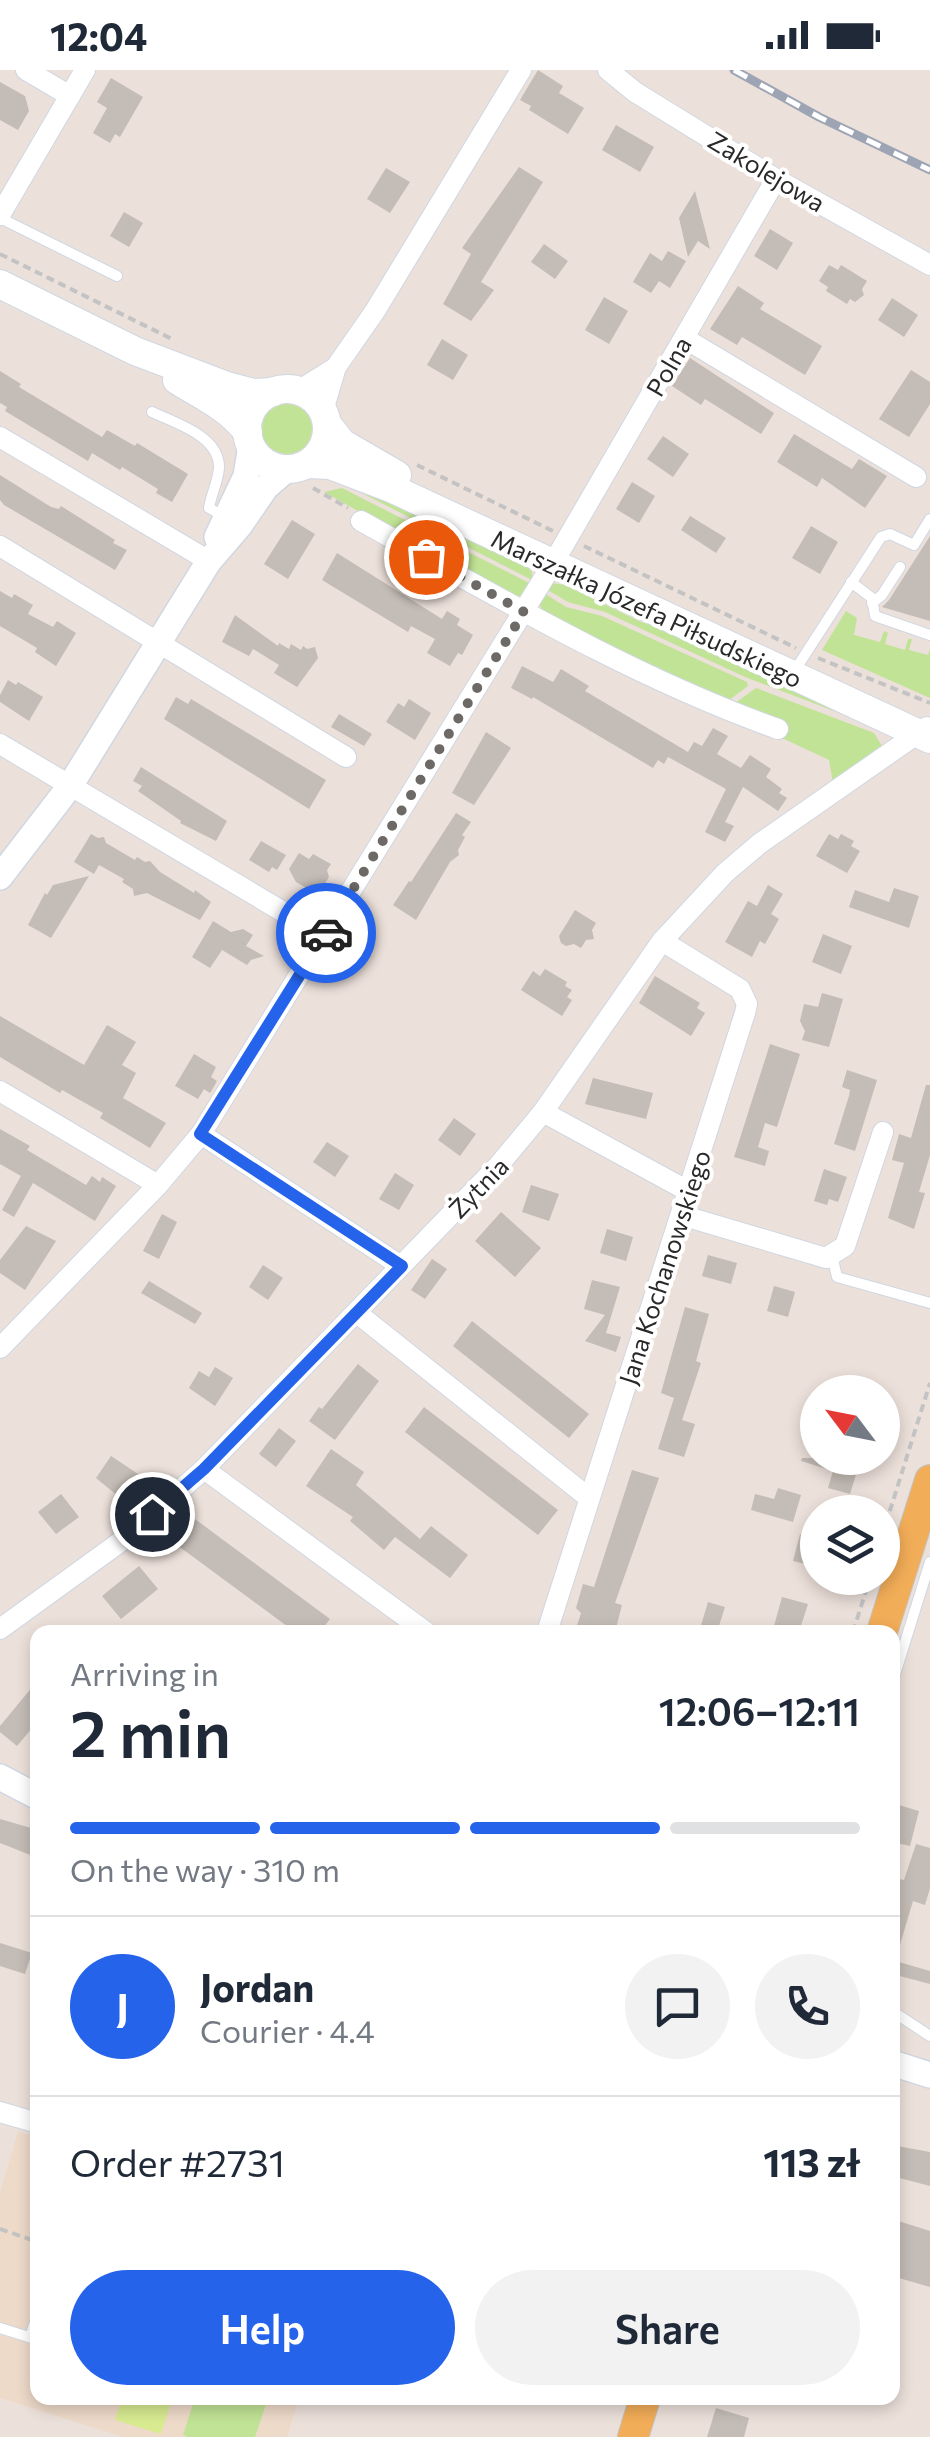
<!DOCTYPE html>
<meta charset="utf-8">
<style>
body{margin:0;font-family:Commissioner,sans-serif;background:#f2f2f3;color:#1f2937;height:100vh;display:flex;flex-direction:column;font-size:38px;white-space:nowrap}
*{box-sizing:border-box;margin:0}
p{font-size:32px;color:#747a83}
.icon{flex:none;width:55px;height:55px;fill:none;stroke:currentColor;stroke-width:2;stroke-linecap:round;stroke-linejoin:round}
.map{position:relative;flex:1;overflow:hidden}
.panel{position:absolute;left:30px;top:1555px;width:870px;height:780px;display:flex;flex-direction:column;background:#fff;border-radius:20px;box-shadow:0 5px 15px #0003}
.panel>*{flex:none}
.needle{width:65px;rotate:302deg}
.buttons{position:absolute;left:800px;top:1305px;display:grid;gap:20px}
.buttons a{display:grid;place-items:center;width:100px;height:100px;border-radius:50%;background:#fff;box-shadow:0 5px 15px #0003;font-size:50px}
.pin{position:absolute;display:grid;place-items:center;width:85px;height:85px;color:#fff;margin:-42px;border:5px solid #fff;border-radius:50%;box-shadow:0 2px 10px #0007}
.courier{position:absolute;display:grid;place-items:center;width:100px;height:100px;margin:-50px;border:8px solid #2563eb;border-radius:50%;background:#fff;color:#222;box-shadow:0 2px 12px #0007}
.headline em{font-style:normal;font-weight:600}
.headline div{display:flex;flex-direction:column-reverse}
.headline{display:flex;align-items:center;justify-content:space-between;height:170px;padding:0 40px}
h1{font-size:65px;font-weight:600;line-height:75px}
.bar{display:grid;grid-template-columns:repeat(4,1fr);gap:15px 10px;align-content:center;height:120px;padding:0 40px}
.bar i{height:12px;border-radius:8px;background:#e0e1e3}
.bar .current{background:#2563eb}
.bar p{grid-column:span 4}
.line{display:flex;align-items:center;gap:25px;padding:0 40px;border-top:2px solid #e0e1e3}
.line div{flex:1}
.round{display:grid;place-items:center;flex:none;width:105px;height:105px;border-radius:52px;background:#f2f2f3}
.button{display:flex;gap:20px;margin-top:auto;padding:20px 40px}
.button a{flex:1;height:115px;border-radius:60px;background:#2563eb;color:#fff;font-size:40px;font-weight:600;line-height:115px;text-align:center}
.button a+a{background:#f2f2f3;color:#1f2937}
.status{display:flex;justify-content:space-between;align-items:center;height:70px;padding:0 50px;background:#fff;direction:ltr}
.status svg{height:28px;fill:currentColor}
.map>svg:first-child{display:block}
.education{fill:#eedac9}
.green{fill:#c1e395}
.pitch{fill:#d8eb91}
.building{fill:#c4bcb6}
.lines{fill:none;stroke-linecap:round;stroke-linejoin:round}
.service-casing{stroke:#cfd7e2;stroke-width:12}
.minor-casing{stroke:#cfd7e2;stroke-width:22}
.tertiary-casing{stroke:#cfd7e2;stroke-width:28}
.secondary-casing{stroke:#cfd7e2;stroke-width:30}
.primary-casing{stroke:#c3c3c3;stroke-width:32}
.path{stroke:#c3c3c3;stroke-width:4;stroke-dasharray:8 5;stroke-linecap:butt}
.service{stroke:#fff;stroke-width:10}
.minor{stroke:#fff;stroke-width:20}
.tertiary{stroke:#fff;stroke-width:25}
.secondary{stroke:#fff;stroke-width:28}
.primary{stroke:#f2ad58;stroke-width:30}
.rail-casing{stroke:#9da5b4;stroke-width:9}
.rail{stroke:#fff;stroke-width:5;stroke-dasharray:15;stroke-linecap:butt}
.done{stroke:#6d6967;stroke-width:10;stroke-dasharray:0 18}
.route{stroke:#2563eb;stroke-width:12}
.labels{text-anchor:middle;dominant-baseline:central;stroke-width:8;stroke-linejoin:round;paint-order:stroke}
.street-label{font-size:25px;fill:#292929;stroke:#fff}
</style>
<div class="status"><b>12:04</b><svg viewBox="0 0 49 12"><path d="M0 12V9h3v3zM5 12V6h3v6zM10 12V3h3v9zM15 12V0h3v12zM26 1h20v11H26zM47 4h2v5h-2z"/></svg></div>
<div class="map">
<svg width="930" height="2367" viewBox="0 0 930 2367">
<rect width="100%" height="100%" fill="#ece0da"/>
<path class="education" d="M18,2062L37,2067L38,2328H299L287,2367H123L0,2328V2122Z"/>
<g class="green">
<circle cx="287" cy="359" r="25"/>
<path d="M352,409L526,495L532,502V510L352,418Z"/>
<path d="M342,418L531,514L526,524L514,528L324,422Z"/>
<path d="M552,513L565,515L641,552L679,560L890,659L893,667L876,657L745,607L605,542L568,532L546,519Z"/>
<path d="M544,523L566,537L602,546L747,612L748,616L725,633L543,543L539,532Z"/>
<path d="M846,541L857,548L854,565L880,572L884,561L888,563L885,574L905,580L908,569H912L909,580L928,585L930,579V628L822,580Z"/>
<path d="M756,618L874,663L884,679L833,713L829,690L780,667L731,636Z"/>
<path d="M195,2328H268L255,2367H188L183,2365Z"/>
</g>
<path class="pitch" d="M122,2328L172,2329L161,2364L115,2350Z"/>
<g class="building">
<path d="M538,0L563,16L559,23L584,38L568,64L529,40L531,36L520,30Z"/>
<path d="M111,8L143,27L120,67L115,64L110,73L93,63L107,38L97,32Z"/>
<path d="M0,12L25,26L29,41L18,60L0,50Z"/>
<path d="M616,55L654,77L640,102L602,80Z"/>
<path d="M519,97L543,112L481,212L494,220L471,251L443,234L471,184L462,178Z"/>
<path d="M386,98L410,112L390,143L367,129Z"/>
<path d="M695,121L710,179L698,171L688,187L679,148Z"/>
<path d="M124,142L143,153L129,177L110,166Z"/>
<path d="M770,159L793,173L777,200L754,186Z"/>
<path d="M544,174L568,191L555,209L531,192Z"/>
<path d="M668,181L686,191L670,218L659,211L651,223L633,212L650,183L662,191Z"/>
<path d="M829,195L838,200L841,195L867,211L862,219L864,225L855,232L850,229L847,234L826,221L828,217L819,211Z"/>
<path d="M738,216L764,233L760,239L822,276L805,305L742,267L737,275L710,259Z"/>
<path d="M604,227L628,241L609,274L585,260Z"/>
<path d="M892,228L918,245L904,267L878,250Z"/>
<path d="M442,269L468,285L453,310L427,295Z"/>
<path d="M690,288L774,343L761,364L705,329L701,335L672,316Z"/>
<path d="M911,300L930,312V334L909,367L879,349Z"/>
<path d="M0,301L21,314L19,317L102,367L107,360L135,376L137,373L188,404L172,432L156,423L158,419L122,397L120,400L92,383L88,391L5,341L7,337L0,333Z"/>
<path d="M794,364L852,399L859,389L887,406L865,438L822,408L817,417L777,392Z"/>
<path d="M663,366L689,384L673,407L647,389Z"/>
<path d="M0,405L51,437L59,439L61,436L115,470L113,473L127,480L115,500L4,435L0,430Z"/>
<path d="M632,412L655,426L639,453L616,439Z"/>
<path d="M690,446L726,468L716,483L681,460Z"/>
<path d="M292,450L315,464L288,509L264,494Z"/>
<path d="M811,456L838,472L820,504L792,488Z"/>
<path d="M930,466V551L882,537L889,530Z"/>
<path d="M337,483L442,549L447,541L460,549L457,555L473,565L462,585L458,583L450,596L427,583L435,569L411,556L408,562L322,510Z"/>
<path d="M0,521L12,528L14,524L33,535L28,544L53,557L57,551L76,563L56,596L35,582L37,578L0,556Z"/>
<path d="M235,545L278,576L279,573L289,579L291,574L301,580L303,576L307,579L315,577L318,588L297,617L274,603L279,595L253,579L249,586L222,572Z"/>
<path d="M522,596L553,612L561,599L589,616L585,621L688,682L694,672L702,676L713,658L728,666L717,684L741,698L750,685L771,699L766,707L782,719L779,723L787,728L778,741L743,717L725,752L734,756L725,772L705,762L726,719L668,687L664,694L658,690L653,698L533,627L532,629L511,618Z"/>
<path d="M8,610L16,615L18,612L43,627L29,651L0,632V625Z"/>
<path d="M176,627L188,634L191,629L326,710L309,739L164,649Z"/>
<path d="M409,629L431,643L415,670L386,652L398,633L404,637Z"/>
<path d="M339,644L372,664L364,676L331,657Z"/>
<path d="M486,662L511,678L474,735L452,723Z"/>
<path d="M141,697L227,751L216,771L180,753L181,751L138,721L142,716L133,711Z"/>
<path d="M456,743L471,752L462,765L465,767L458,780L459,785L450,792L416,850L393,835L409,811L411,812Z"/>
<path d="M91,764L98,768L104,767L106,773L135,790L137,787L145,792L150,791L160,802L194,823L195,820L211,832L200,850L147,823L134,826L133,819L122,812L124,809L99,795L94,804L74,792Z"/>
<path d="M829,764L838,769L841,764L854,771L851,776L860,781L847,803L816,786Z"/>
<path d="M261,771L286,785L277,800L272,797L269,802L249,790Z"/>
<path d="M299,783L309,789L313,784L331,794L327,800L329,807L322,818L317,815L313,822L296,812L289,799Z"/>
<path d="M89,806L51,868L28,855L45,823L47,825L53,815Z"/>
<path d="M768,815L783,824L771,844L779,849L765,874L760,871L752,887L725,872L748,831L757,836Z"/>
<path d="M894,818L919,826L909,858L849,837L855,820L889,832Z"/>
<path d="M575,840L596,853L592,860L594,869L586,870L581,878L574,874L566,876L561,873L559,866Z"/>
<path d="M213,851L231,862L243,859L253,865L246,876L264,886L251,890L247,895L222,880L210,898L192,887Z"/>
<path d="M823,864L852,876L841,904L812,892Z"/>
<path d="M545,899L567,912L565,916L572,920L567,927L572,930L562,946L521,920L533,901L540,906Z"/>
<path d="M655,906L700,933L697,938L705,943L691,966L639,933Z"/>
<path d="M822,923L843,929L829,977L802,970L805,961L800,951L804,934L818,937Z"/>
<path d="M0,946L84,995L107,955L136,972L122,995L136,1003L123,1028L166,1053L150,1078L100,1048L103,1043L62,1020L60,1023L0,987Z"/>
<path d="M770,974L800,984L777,1057L765,1053L758,1077L769,1081L765,1096L734,1087Z"/>
<path d="M194,984L216,997L211,1007L217,1011L212,1020L210,1023L204,1019L198,1029L175,1016Z"/>
<path d="M847,1000L877,1010L855,1081L834,1074L849,1026L850,1020L842,1017Z"/>
<path d="M593,1008L653,1023L646,1049L585,1034Z"/>
<path d="M926,1015H930V1085L919,1122L925,1123L914,1159L888,1148L904,1093L892,1090L899,1064L911,1068Z"/>
<path d="M454,1048L476,1064L460,1086L438,1070Z"/>
<path d="M0,1059L30,1076L27,1080L86,1115L92,1106L100,1112L102,1107L116,1116L95,1151L33,1113L14,1147L2,1140L21,1106L0,1094Z"/>
<path d="M327,1072L349,1086L335,1107L313,1092Z"/>
<path d="M824,1099L847,1107L838,1132L829,1129L827,1135L814,1131Z"/>
<path d="M395,1103L414,1115L399,1140L379,1129Z"/>
<path d="M531,1115L559,1124L549,1151L522,1142Z"/>
<path d="M501,1142L541,1178L515,1207L475,1171Z"/>
<path d="M162,1144L177,1152L159,1189L143,1181Z"/>
<path d="M26,1156L56,1171L25,1220L0,1203V1190Z"/>
<path d="M607,1159L633,1167L626,1191L600,1183Z"/>
<path d="M708,1185L737,1193L731,1214L702,1206Z"/>
<path d="M432,1189L447,1199L425,1229L411,1220Z"/>
<path d="M263,1195L283,1208L268,1230L249,1217Z"/>
<path d="M592,1210L620,1217L606,1263L621,1267L616,1282L585,1271L605,1245L584,1239Z"/>
<path d="M149,1211L202,1243L195,1254L141,1223Z"/>
<path d="M774,1216L795,1222L788,1247L767,1241Z"/>
<path d="M685,1237L709,1244L696,1291L701,1293L682,1350L695,1354L684,1387L658,1379L674,1328L661,1323Z"/>
<path d="M472,1251L589,1344L569,1368L453,1276Z"/>
<path d="M358,1294L379,1311L335,1370L309,1351L319,1337L322,1339Z"/>
<path d="M215,1297L233,1308L215,1336L189,1318L199,1301L209,1307Z"/>
<path d="M424,1337L558,1440L538,1465L405,1362Z"/>
<path d="M279,1358L296,1371L276,1397L259,1384Z"/>
<path d="M331,1379L364,1402L356,1415L420,1469L431,1456L468,1485L450,1508L395,1467L384,1480L350,1451L353,1447L306,1416Z"/>
<path d="M111,1386L141,1406L124,1431L96,1408Z"/>
<path d="M802,1388H847L845,1395L858,1398L850,1424L828,1418L833,1401L801,1391Z"/>
<path d="M632,1400L659,1408L615,1533L622,1535L615,1562H575L581,1543L576,1538L583,1514L594,1517Z"/>
<path d="M778,1418L801,1425L793,1452L751,1440L755,1424L774,1429Z"/>
<path d="M61,1424L79,1447L56,1464L38,1442Z"/>
<path d="M195,1449L330,1549L320,1562H295L177,1475L182,1468L176,1464L185,1451L191,1456Z"/>
<path d="M800,1464L818,1468V1497L793,1491Z"/>
<path d="M139,1496L158,1519L121,1549L102,1526Z"/>
<path d="M782,1527L808,1534L799,1562L774,1556Z"/>
<path d="M708,1532L725,1537L717,1562H699Z"/>
<path d="M38,1610V1651L17,1676L0,1662V1656Z"/>
<path d="M892,1733L919,1741L910,1776L892,1772Z"/>
<path d="M0,1749L38,1760V1788L0,1773Z"/>
<path d="M916,1774L930,1778V1818L925,1835L913,1831L896,1888L892,1887V1831L899,1809L904,1810Z"/>
<path d="M0,1873L32,1883L25,1904L0,1896Z"/>
<path d="M892,1890L930,1901V1914L892,1904Z"/>
<path d="M892,2075L930,2082V2116L892,2106Z"/>
<path d="M892,2149L930,2161V2217L892,2206Z"/>
<path d="M716,2338L749,2348L744,2367H707Z"/>
</g>
<g class="lines">
<g class="service-casing">
<g id="service">
<path d="M0,148L117,206"/>
<path d="M152,342C175,353 220,366 219,398C218,411 211,425 209,438L225,447"/>
<path d="M851,512L872,528L875,546L930,565"/>
<path d="M872,533L882,525L900,497"/>
<path d="M797,597L881,467L890,464L914,475L930,449"/>
<path d="M832,1185L837,1207L930,1233"/>
<path d="M892,1614L930,1492"/>
<path d="M892,1941L930,1966"/>
<path d="M0,2258L38,2270"/>
<path d="M30,2267L38,2243"/>
</g>
</g>
<g class="minor-casing">
<g id="minor">
<path d="M26,0L70,26"/>
<path d="M608,0L635,22L776,109L930,195"/>
<path d="M0,145L85,0"/>
<path d="M684,268L916,407"/>
<path d="M298,321L335,298"/>
<path d="M323,341L336,297L375,241L521,0"/>
<path d="M0,367L209,491"/>
<path d="M361,451C496,526 632,607 778,659"/>
<path d="M0,476L346,687"/>
<path d="M559,483L776,109"/>
<path d="M0,674L324,866"/>
<path d="M0,1021L158,1115"/>
<path d="M543,1042L688,1121"/>
<path d="M201,1064L401,1196"/>
<path d="M681,1145L826,1188L845,1176L883,1062"/>
<path d="M357,1243L589,1428"/>
<path d="M0,1278L158,1115L201,1064L552,495"/>
<path d="M204,1399L426,1562"/>
<path d="M0,1559L127,1467L204,1399L498,1096L543,1042L662,871L725,803L759,774L927,657"/>
<path d="M547,1562L745,943L747,934L740,919L662,871"/>
<path d="M0,2042L38,2053"/>
</g>
</g>
<g class="tertiary-casing">
<g id="tertiary">
<path d="M217,467L246,406L251,375"/>
<path d="M0,807L70,716L209,491L240,455L266,417L287,399"/>
<path d="M0,1707L38,1727"/>
<path d="M892,1993L930,2005"/>
</g>
</g>
<g class="secondary-casing">
<g id="secondary">
<path d="M0,214L135,281L227,316L253,323L273,322"/>
<path d="M177,310C202,326 230,338 248,363"/>
<circle cx="287" cy="359" r="40"/>
<path d="M327,354L342,373L397,405"/>
<path d="M307,394L330,395L393,419L930,669"/>
</g>
</g>
<g class="primary-casing">
<g id="primary">
<path d="M882,1562L930,1410"/>
<path d="M633,2367L645,2328"/>
</g>
</g>
<g class="path">
<path d="M0,184L172,269"/>
<path d="M417,395L553,461"/>
<path d="M313,418L348,438"/>
<path d="M584,476L796,578"/>
<path d="M818,588L930,633"/>
<path d="M882,1466L930,1313"/>
<path d="M853,1562L870,1508"/>
<path d="M892,1638L896,1625"/>
<path d="M0,2159L38,2172"/>
</g>
<use href="#service" class="service"/>
<use href="#minor" class="minor"/>
<use href="#tertiary" class="tertiary"/>
<use href="#secondary" class="secondary"/>
<use href="#primary" class="primary"/>
<g class="rail-casing">
<path id="rail" d="M734,0L819,47L930,100"/>
</g>
<use href="#rail" class="rail"/>
</g>
<g class="lines">
<path class="done" d="M326,863L524,542L426,487"/>
<path class="route" d="M152,1444L204,1399L402,1196L200,1064L326,863"/>
</g>
<g class="labels">
<g class="street-label">
<text transform="translate(767 101) rotate(31)">Zakolejowa</text>
<text transform="translate(668 296) rotate(-60)">Polna</text>
<text transform="translate(647 538) rotate(25)">Marszałka Józefa Piłsudskiego</text>
<text transform="translate(478 1117) rotate(-46)">Żytnia</text>
<text transform="translate(664 1197) rotate(-72)">Jana Kochanowskiego</text>
</g>
</g>
</svg>
<div class="buttons">
<a><svg class="needle" viewBox="-14 -14 28 28"><path d="M0-13l5 13h-10z" fill="#e53935"/><path d="M0 13l5-13h-10z" fill="#747a83"/></svg></a>
<a><svg class="icon" aria-label="layers" viewBox="0 0 24 24"><path d="M12 4l9 5-9 5-9-5zM3 14l9 5 9-5"/></svg></a>
</div>
<div class="pin" style="left:426px;top:487px;background:#ea580c"><svg class="icon" aria-label="bag" viewBox="0 0 24 24"><path d="M5 8h14l-1 12H6zM9 8a3 3 0 0 1 6 0"/></svg></div>
<div class="pin" style="left:152px;top:1444px;background:#1f2937"><svg class="icon" aria-label="home" viewBox="0 0 24 24"><path d="M3 11l9-7 9 7M6 9v11h12V9"/></svg></div>
<div class="courier" style="left:326px;top:863px"><svg class="icon" aria-label="car" viewBox="0 0 24 24"><path d="M5 17H2v-5l4-1 3-4h7l3 4 3 1v5h-3M9 17h6M6 11h13"/><circle cx="7" cy="17" r="2"/><circle cx="17" cy="17" r="2"/></svg></div>
<section class="panel">
<div class="headline"><div><h1>2 min</h1><p>Arriving in</p></div><em>12:06–12:11</em></div>
<div class="bar"><i class="current"></i><i class="current"></i><i class="current"></i><i></i><p>On the way · 310 m</p></div>
<div class="line" style="height:180px"><b class="round" style="background:#2563eb;color:#fff">J</b><div><b>Jordan</b><p>Courier · 4.4</p></div><a class="round"><svg class="icon" aria-label="chat" viewBox="0 0 24 24"><path d="M4 5h16v11H9l-5 4z"/></svg></a><a class="round"><svg class="icon" aria-label="phone" viewBox="0 0 24 24"><path d="M5 4h4l2 5-3 2q2 4 5 5l2-3 5 2v4C11 20 4 13 5 4z"/></svg></a></div>
<div class="line" style="height:130px"><div>Order #2731</div><b>113 zł</b></div>
<div class="button"><a>Help</a><a>Share</a></div>
</section>
</div>
